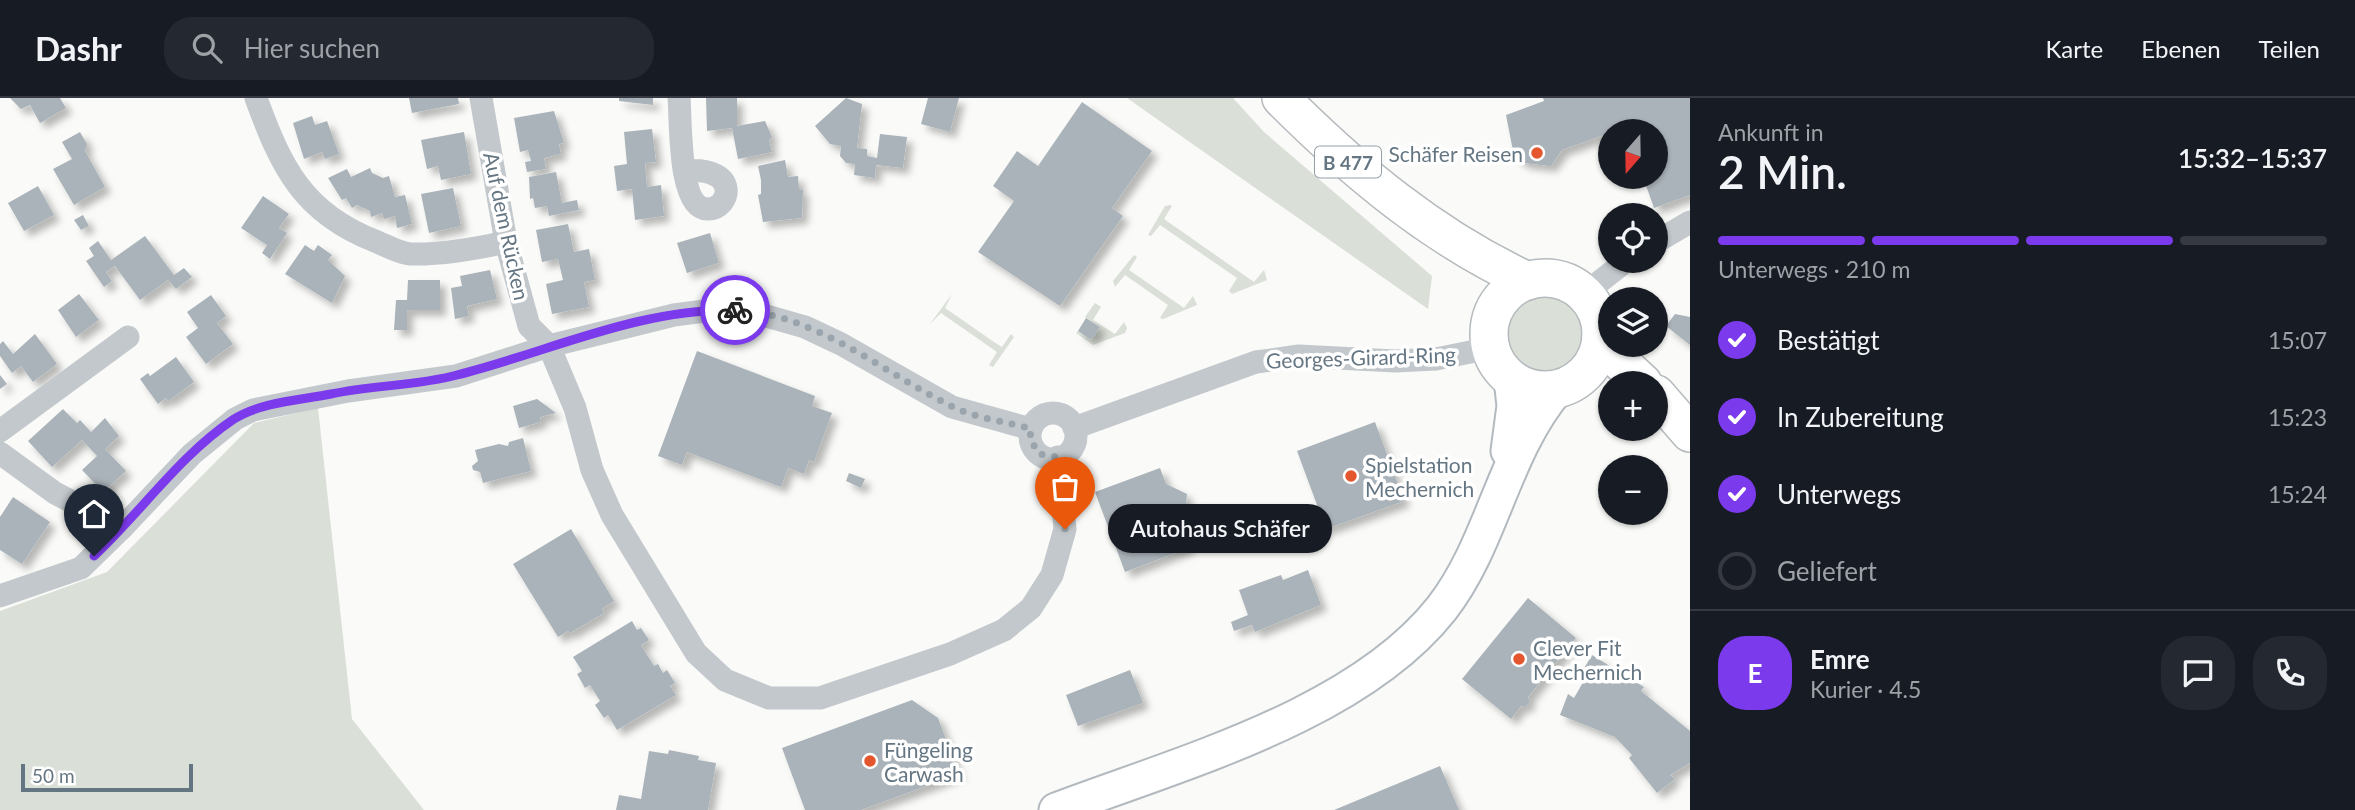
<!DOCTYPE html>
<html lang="de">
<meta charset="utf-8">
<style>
body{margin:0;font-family:Lato,sans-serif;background:#242831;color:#f1f3f6;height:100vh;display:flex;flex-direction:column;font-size:26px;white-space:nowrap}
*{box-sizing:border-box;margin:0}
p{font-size:23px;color:#9ea1a6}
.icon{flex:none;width:38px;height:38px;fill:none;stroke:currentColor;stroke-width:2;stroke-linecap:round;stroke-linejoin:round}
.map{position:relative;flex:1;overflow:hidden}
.sheet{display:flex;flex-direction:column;background:#171b24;width:665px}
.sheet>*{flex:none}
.needle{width:46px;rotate:200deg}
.controls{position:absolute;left:1598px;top:21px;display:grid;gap:14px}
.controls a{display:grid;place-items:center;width:70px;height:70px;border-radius:50%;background:#171b24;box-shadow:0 2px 5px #0004;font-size:35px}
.scale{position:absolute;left:21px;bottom:18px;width:172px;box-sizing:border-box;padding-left:7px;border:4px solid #657683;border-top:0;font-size:19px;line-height:24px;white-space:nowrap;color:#657683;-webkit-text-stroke:5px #fff;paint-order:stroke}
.pin{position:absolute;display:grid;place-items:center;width:60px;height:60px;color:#fff;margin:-72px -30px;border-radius:50% 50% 50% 0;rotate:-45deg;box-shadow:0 0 7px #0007}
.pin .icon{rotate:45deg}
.courier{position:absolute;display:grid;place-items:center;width:70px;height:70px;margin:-35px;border:5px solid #7c3aed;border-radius:50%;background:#fff;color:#222;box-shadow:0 2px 9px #0007}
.bubble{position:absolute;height:49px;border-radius:24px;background:#171b24;box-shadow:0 2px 5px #0004;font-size:23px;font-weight:600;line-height:49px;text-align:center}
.summary em{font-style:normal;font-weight:600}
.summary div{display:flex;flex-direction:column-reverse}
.summary{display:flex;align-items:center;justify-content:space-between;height:119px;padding:0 28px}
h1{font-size:46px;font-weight:600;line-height:52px}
.bar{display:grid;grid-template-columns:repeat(4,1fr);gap:10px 7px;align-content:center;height:84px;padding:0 28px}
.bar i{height:9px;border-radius:5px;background:#363941}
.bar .selected{background:#7c3aed}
.bar p{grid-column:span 4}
.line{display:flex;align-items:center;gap:18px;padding:0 28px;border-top:2px solid #363941}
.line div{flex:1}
.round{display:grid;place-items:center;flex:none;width:74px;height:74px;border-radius:28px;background:#242831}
ol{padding:0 28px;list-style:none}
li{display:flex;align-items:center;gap:21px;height:77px}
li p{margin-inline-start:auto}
li .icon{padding:7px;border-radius:50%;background:#7c3aed;color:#fff;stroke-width:4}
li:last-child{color:#9ea1a6}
li i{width:38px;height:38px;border:4px solid #363941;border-radius:50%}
header{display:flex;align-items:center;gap:42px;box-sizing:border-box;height:98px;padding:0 35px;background:#171b24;border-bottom:2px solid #363941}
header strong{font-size:33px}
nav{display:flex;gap:38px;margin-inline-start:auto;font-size:24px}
.search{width:490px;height:63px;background:#242831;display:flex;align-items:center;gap:18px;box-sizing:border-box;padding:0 24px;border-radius:28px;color:#9ea1a6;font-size:26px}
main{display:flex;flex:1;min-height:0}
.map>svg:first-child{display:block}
.green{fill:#dadfd7}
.building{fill:#aab3b9;filter:url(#shadow)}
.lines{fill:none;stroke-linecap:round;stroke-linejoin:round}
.secondary-casing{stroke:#b3babf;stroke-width:37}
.primary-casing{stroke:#b5babe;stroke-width:40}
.street{stroke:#c3c8cc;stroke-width:23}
.secondary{stroke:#fff;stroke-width:33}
.primary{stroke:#fff;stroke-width:37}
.done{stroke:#99a4ac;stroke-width:7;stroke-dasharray:0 12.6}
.route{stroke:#7c3aed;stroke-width:9}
.poi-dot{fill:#e4572e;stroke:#fff;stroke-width:2.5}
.labels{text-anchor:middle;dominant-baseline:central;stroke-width:7;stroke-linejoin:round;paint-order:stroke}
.shield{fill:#fff;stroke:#939fa8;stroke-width:2}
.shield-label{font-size:19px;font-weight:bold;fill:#657683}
.poi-label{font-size:21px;fill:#657683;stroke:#fff;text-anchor:start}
.street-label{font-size:21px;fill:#657683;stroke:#fff}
</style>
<header>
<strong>Dashr</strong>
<div class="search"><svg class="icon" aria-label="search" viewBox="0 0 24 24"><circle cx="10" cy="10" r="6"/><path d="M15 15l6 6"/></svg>Hier suchen</div>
<nav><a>Karte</a><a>Ebenen</a><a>Teilen</a></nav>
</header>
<main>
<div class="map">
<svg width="1690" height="712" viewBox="0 0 1690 712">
<defs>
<filter id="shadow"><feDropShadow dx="6" dy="6" stdDeviation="3.5" flood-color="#0004"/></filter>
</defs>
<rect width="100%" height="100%" fill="#fafaf8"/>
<g class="green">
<path d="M1127,0H1233L1264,34L1432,178L1428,211Z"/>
<path d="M1170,107L1172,108L1164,121L1254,184L1264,172L1267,182L1232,196L1229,193L1237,180L1160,127L1151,138L1148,137L1165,108Z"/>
<path d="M1134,157L1137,159L1129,172L1184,210L1193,198L1197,207L1163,221L1160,220L1168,207L1125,177L1115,189L1113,183Z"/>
<circle cx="1543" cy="235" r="43"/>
<path d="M952,196L945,210L994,244L1002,249L1011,236L1014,239L993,269L989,267L997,254L941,215L930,226Z"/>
<path d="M1095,205L1101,209L1093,222L1115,236L1124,224L1127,230L1125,235L1093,247L1076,235L1078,233L1091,242L1100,229L1085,219Z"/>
<path d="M318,310L352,621L424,712H0V513L107,474L254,325Z"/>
</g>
<g class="building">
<path d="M10,0H60L66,10L40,25L30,7L21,11Z"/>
<path d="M409,0H458L459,6L412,15Z"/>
<path d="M619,0H653V7L619,3Z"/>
<path d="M706,0H737V28L765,23L772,39L769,42L772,54L738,61L732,30L707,33Z"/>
<path d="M846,0L862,6L857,50L867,51V58L877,60L880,36L907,39L903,70L876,67L875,80L854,77L855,66L846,65L840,58L841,48L830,46L815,28Z"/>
<path d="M928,0H959L950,34L921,26Z"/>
<path d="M1543,0H1690V97L1654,110L1643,79H1656V33H1627L1626,29L1562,52L1551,68L1524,65L1514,58L1506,17L1544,3Z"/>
<path d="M1082,4L1152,53L1112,110L1123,118L1060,208L978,154L1014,103L993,88L1017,53L1038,68Z"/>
<path d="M554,13L564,45L559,46L561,56L544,60L546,71L527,74L525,64L531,63L528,52L520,54L514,20Z"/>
<path d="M312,18L315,27L327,23L339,56L325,61L322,54L304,61L293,25Z"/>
<path d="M652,31L656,64L645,65L647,89L661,87L664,118L635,122L632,91L617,93L614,68L627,66L624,34Z"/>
<path d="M80,34L87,46L85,53L105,89L74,107L53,71L72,61L62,44Z"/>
<path d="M464,34L471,76L441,82L438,68L427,71L421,42Z"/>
<path d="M785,62L788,79L798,78L799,92H803L802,120L763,124L758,97L761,96V82L758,68Z"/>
<path d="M370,70L372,75L383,80L389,78L395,99L405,97L412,126L397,130L395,118L384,121L382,115L371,119L370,113L357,107L352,110L346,100L342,102L328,80L347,71L351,79Z"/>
<path d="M556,74L562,105L577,102L579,112L549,118L547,108L535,110L533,100L530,101L529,79Z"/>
<path d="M38,88L54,117L24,133L8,105Z"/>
<path d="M453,90L461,128L429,135L421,96Z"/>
<path d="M263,98L289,116L279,130L287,135L270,161L262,155L267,147L241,130Z"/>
<path d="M83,117L89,128L81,132L74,122Z"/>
<path d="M568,126L574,154L589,151L595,182L584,184L589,209L552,216L546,186L563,182L558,161L542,164L536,132Z"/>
<path d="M710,135L719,165L687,175L677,145Z"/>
<path d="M145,138L174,177L184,170L192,179L176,191L168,182L140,202L115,168L106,174L112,183L104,189L86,163L94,158L89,150L98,143L111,162Z"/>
<path d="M305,147L314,153L318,147L332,157L328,162L345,178L332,205L285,176Z"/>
<path d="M490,172L497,201L467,208L469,218L455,221L451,190L462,188L460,178Z"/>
<path d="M408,182H440V212H407V232H394L396,202H407Z"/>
<path d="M79,196L99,222L76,239L58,212Z"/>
<path d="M211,197L226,218L217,225L233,246L206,266L186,239L198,230L187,214Z"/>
<path d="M1675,216L1690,219V247L1666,228Z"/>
<path d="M1086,220L1100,229L1091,242L1078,233Z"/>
<path d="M35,236L57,266L33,284L21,268L12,275L0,258V246L3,243L13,256Z"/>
<path d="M697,253L815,298L812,308L832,315L814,364L809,362L804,376L788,370L781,389L687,354L682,367L658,358Z"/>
<path d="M176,259L194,284L168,303L166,300L158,306L140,281L148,275L150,278Z"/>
<path d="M0,277L7,286L0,291Z"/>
<path d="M537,301L556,315L540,319L541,324L519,330L513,308Z"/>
<path d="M63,311L77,325L80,322L91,334L105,320L119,338L105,351L126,373L103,394L82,372L97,358L82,342L52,369L28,343Z"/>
<path d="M1375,324L1404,403L1326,431L1297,353Z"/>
<path d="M523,340L531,373L483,385L480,374L473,372L472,368L478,363L475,352L499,346L508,348L509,344Z"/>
<path d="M1160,370L1166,386L1187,396L1183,434L1189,450L1125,474L1095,394Z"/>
<path d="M849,375L865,381L861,390L846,383Z"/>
<path d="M1041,387H1047V397H1042Z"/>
<path d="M13,399L50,424L22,466L0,452V419Z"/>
<path d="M571,431L614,503L602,511L604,515L570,535L568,533L558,539L513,466Z"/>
<path d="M1308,472L1321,507L1255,534L1252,527L1234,533L1231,524L1248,517L1239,492L1281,477L1283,482Z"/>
<path d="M1528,500L1576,540L1528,599L1530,604L1525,609L1521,608L1511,621L1462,581Z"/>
<path d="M632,523L637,532L641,530L649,542L641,547L654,568L658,566L663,575L667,572L675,585L670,588L676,597L617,632L608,617L604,620L595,607L600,603L590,587L585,590L577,576L582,573L573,559Z"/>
<path d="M1592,557L1644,589L1641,593L1690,633V665L1670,677L1675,681L1657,695L1629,660L1632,657L1615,639L1560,617L1568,596L1574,600L1586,579L1580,577Z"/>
<path d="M1130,572L1143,605L1078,628L1066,597Z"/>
<path d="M912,602L938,620L959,676L861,712H805L782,650Z"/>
<path d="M669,652L699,658L698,662L716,665L708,712H616L619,697L641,701L649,653L668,656Z"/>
<path d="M1440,668L1459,712H1334Z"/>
</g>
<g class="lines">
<g class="secondary-casing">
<g id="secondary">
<path d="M1508,353L1514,308L1511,281"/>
<path d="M1056,712C1180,665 1358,617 1442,510C1493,444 1503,354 1558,290"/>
</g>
</g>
<g class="primary-casing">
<g id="primary">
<path d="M1281,0C1354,73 1434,140 1528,183"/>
<circle cx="1545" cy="236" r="56"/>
<path d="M1601,238L1615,259L1643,285"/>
<path d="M1656,296L1690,335"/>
</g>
</g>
<g class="street">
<path d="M256,0C281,69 303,115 375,143C385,147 399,155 410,156C442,157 475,151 506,144"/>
<path d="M481,0L506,144L529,228L549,248L575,310L592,372L612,417L696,555L725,582L769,600H820L950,556L1004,532L1031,510L1052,477L1065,431L1058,359"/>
<path d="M679,0C681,22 678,110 707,111C731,112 741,68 685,73"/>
<path d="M1656,144L1690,124"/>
<path d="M1584,196L1626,163"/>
<circle cx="1053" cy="338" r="23"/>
<path d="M1074,330L1256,264L1299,258L1395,263L1436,261L1490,250"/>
<path d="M0,333L128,239"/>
<path d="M0,355L55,395L122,430L192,356L235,321L253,312L348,293L456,278L549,248L674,217L712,212L749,213L805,229L841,246L952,309L1031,331"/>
<path d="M0,498L81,470L122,430"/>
</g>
<use href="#secondary" class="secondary"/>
<use href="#primary" class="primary"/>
</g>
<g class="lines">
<path class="done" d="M735,212C814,215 881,273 949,307C973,320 1005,323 1031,331L1030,341L1039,356L1058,359L1065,431"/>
<path class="route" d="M94,458C141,414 180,357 234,321C261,304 301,302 331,296C373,287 416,288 457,277C548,254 640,210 735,212"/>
</g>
<g class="poi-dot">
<circle cx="1537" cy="55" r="7"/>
<circle cx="1351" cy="378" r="7"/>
<circle cx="1519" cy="561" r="7"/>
<circle cx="870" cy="663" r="7"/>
</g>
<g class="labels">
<rect class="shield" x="1315" y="48.5" width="66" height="31" rx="5"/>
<g class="shield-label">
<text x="1348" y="64">B 477</text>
</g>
<g class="poi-label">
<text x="1523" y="55" text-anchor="end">Schäfer Reisen</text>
<text x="1365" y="366">Spielstation<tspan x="1365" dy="24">Mechernich</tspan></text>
<text x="1533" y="549">Clever Fit<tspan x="1533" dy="24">Mechernich</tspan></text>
<text x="884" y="651">Füngeling<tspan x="884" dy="24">Carwash</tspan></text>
</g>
<g class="street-label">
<text transform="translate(507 128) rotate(78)">Auf dem Rücken</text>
<text transform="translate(1361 259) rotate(-2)">Georges-Girard-Ring</text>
</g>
</g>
</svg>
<div class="controls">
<a><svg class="needle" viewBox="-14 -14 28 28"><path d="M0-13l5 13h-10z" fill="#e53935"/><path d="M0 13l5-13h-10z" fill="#9ea1a6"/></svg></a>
<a><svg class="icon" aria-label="locate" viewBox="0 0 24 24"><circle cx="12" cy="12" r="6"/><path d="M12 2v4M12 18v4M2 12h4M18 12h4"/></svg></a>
<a><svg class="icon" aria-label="layers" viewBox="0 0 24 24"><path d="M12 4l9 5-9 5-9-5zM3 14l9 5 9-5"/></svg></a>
<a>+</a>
<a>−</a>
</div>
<div class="scale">50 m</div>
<div class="pin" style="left:1065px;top:431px;background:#ea580c"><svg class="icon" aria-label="bag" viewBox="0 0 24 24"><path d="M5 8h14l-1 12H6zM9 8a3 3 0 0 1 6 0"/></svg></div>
<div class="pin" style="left:94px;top:458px;background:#1f2937"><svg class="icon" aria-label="home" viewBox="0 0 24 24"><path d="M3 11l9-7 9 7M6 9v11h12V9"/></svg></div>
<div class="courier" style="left:735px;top:212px"><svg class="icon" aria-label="bike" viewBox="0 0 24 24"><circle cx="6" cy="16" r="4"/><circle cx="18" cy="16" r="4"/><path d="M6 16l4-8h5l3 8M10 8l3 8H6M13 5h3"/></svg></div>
<div class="bubble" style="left:1108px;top:406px;width:224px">Autohaus Schäfer</div>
</div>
<section class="sheet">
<div class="summary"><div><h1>2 Min.</h1><p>Ankunft in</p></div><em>15:32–15:37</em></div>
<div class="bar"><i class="selected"></i><i class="selected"></i><i class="selected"></i><i></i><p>Unterwegs · 210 m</p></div>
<ol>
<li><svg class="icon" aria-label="check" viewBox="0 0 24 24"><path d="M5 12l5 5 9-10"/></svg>Bestätigt<p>15:07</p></li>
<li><svg class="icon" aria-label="check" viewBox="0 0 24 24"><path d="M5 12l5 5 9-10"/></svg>In Zubereitung<p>15:23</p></li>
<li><svg class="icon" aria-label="check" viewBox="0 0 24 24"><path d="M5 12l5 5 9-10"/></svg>Unterwegs<p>15:24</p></li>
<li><i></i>Geliefert</li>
</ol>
<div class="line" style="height:126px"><b class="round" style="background:#7c3aed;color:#fff">E</b><div><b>Emre</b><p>Kurier · 4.5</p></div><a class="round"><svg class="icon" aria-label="chat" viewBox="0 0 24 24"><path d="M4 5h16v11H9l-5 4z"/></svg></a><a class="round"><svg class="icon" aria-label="phone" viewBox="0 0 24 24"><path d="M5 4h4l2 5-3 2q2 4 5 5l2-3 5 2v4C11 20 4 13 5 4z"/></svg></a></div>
</section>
</main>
